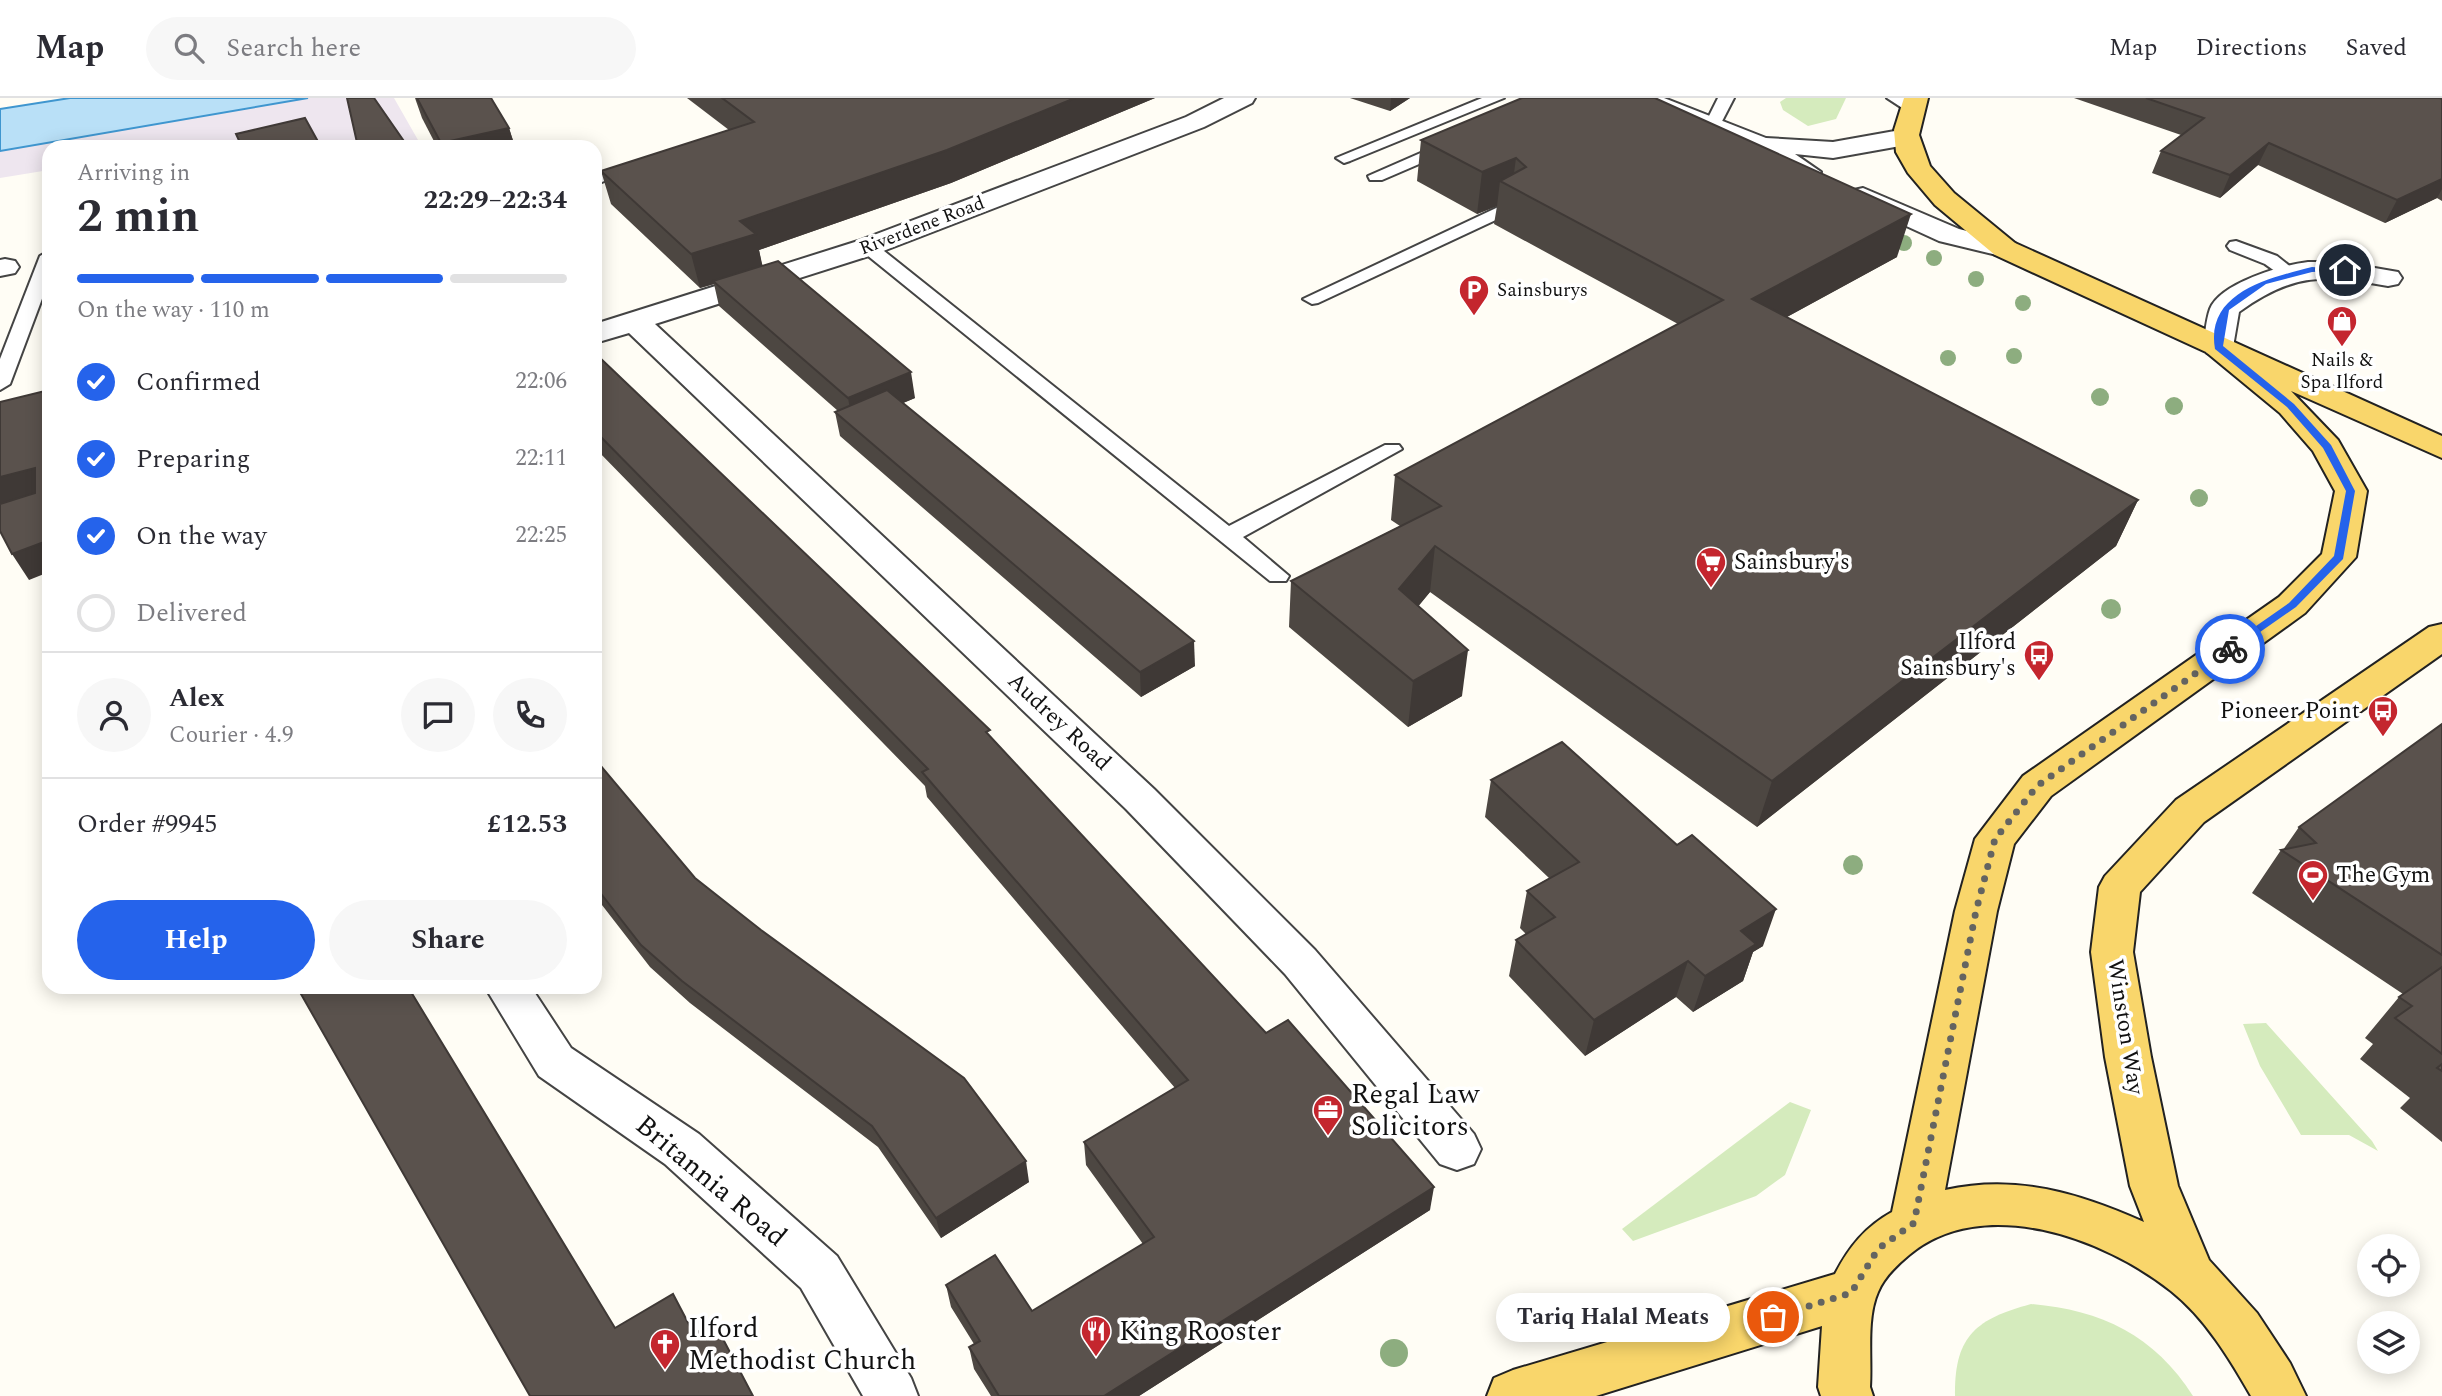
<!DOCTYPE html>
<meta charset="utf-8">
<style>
body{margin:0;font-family:Spectral,serif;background:#f7f7f7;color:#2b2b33;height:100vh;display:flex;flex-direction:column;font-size:26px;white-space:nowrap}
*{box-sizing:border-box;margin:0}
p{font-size:23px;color:#7c7c81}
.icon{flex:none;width:38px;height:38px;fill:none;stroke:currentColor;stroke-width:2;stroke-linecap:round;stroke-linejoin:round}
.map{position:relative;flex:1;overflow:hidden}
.details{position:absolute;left:42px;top:42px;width:560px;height:854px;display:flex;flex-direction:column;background:#fff;border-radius:21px;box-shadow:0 4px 18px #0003}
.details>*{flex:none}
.buttons{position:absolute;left:2357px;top:1136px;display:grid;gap:14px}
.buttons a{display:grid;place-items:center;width:63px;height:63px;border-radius:50%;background:#fff;box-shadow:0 4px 18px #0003;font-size:35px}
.pin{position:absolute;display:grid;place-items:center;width:60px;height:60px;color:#fff;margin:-30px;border:4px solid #fff;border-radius:50%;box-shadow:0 2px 7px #0007}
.courier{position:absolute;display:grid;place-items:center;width:70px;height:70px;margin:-35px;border:5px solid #2563eb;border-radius:50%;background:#fff;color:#222;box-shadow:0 2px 9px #0007}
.bubble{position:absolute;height:49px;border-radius:24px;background:#fff;box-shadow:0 4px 18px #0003;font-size:23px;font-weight:700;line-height:49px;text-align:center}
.head em{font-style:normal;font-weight:700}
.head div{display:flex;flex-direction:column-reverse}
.head{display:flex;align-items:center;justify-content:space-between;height:119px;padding:0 35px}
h1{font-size:46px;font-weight:700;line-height:52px}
.bar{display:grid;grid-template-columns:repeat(4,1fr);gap:10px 7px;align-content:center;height:84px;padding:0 35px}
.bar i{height:9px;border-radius:5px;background:#e1e1e2}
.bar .selected{background:#2563eb}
.bar p{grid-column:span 4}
.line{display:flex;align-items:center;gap:18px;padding:0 35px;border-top:2px solid #e1e1e2}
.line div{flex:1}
.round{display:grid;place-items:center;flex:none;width:74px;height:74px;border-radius:37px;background:#f7f7f7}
ol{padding:0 35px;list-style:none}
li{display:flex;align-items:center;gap:21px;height:77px}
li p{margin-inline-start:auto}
li .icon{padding:7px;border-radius:50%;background:#2563eb;color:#fff;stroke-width:4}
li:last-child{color:#7c7c81}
li i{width:38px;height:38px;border:4px solid #e1e1e2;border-radius:50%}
.action{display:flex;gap:14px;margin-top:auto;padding:14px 35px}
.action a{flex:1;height:80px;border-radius:42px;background:#2563eb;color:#fff;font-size:28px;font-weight:700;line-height:80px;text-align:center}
.action a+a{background:#f7f7f7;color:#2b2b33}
header{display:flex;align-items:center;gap:42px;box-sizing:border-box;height:98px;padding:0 35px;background:#fff;border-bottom:2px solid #e1e1e2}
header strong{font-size:33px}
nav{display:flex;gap:38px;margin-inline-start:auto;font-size:24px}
.search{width:490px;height:63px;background:#f7f7f7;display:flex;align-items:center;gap:18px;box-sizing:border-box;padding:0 24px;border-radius:38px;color:#7c7c81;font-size:26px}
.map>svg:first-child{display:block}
.industrial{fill:#eee6ef}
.green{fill:#d5ebbd}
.water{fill:#b9e0f7;stroke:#3f96cf;stroke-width:2}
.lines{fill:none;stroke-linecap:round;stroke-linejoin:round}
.service-casing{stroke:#444;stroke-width:4}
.minor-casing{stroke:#444;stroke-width:4}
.primary-casing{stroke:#222;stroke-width:4}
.service{fill:#fff;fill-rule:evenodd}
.minor{fill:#fff;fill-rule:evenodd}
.primary{fill:#f9d66b;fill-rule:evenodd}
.tree{fill:#8dad7f}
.wall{fill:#4d4742}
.shaded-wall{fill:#3f3936}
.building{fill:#5a524d;stroke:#3f3936;stroke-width:2}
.route{fill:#2563eb}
.done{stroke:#646461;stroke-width:7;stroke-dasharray:0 12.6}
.labels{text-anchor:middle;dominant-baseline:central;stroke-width:7;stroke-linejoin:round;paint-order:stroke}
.far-street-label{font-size:19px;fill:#111;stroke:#fff}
.far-poi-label{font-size:19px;fill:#111;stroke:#fff;text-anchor:start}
.poi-label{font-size:23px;fill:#111;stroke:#fff;text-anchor:start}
.street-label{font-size:23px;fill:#111;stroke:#fff}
.near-poi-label{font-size:28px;fill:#111;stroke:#fff;text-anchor:start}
.near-street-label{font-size:28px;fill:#111;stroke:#fff}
</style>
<header>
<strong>Map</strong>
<div class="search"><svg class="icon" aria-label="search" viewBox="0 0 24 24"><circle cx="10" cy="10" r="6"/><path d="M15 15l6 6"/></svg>Search here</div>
<nav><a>Map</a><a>Directions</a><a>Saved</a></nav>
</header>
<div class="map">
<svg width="2442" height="1298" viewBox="0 0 2442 1298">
<rect width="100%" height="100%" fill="#fffdf5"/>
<path class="industrial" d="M308,0H394L422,49H49V72L0,80V53Z"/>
<g class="green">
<path d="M1786,0H1846L1836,21L1808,28L1783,12L1780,4Z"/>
<path d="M2266,925L2372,1043L2378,1053L2349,1037H2301L2260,968L2243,926Z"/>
<path d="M1790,1004L1811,1012L1785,1077L1756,1098L1633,1143L1622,1131Z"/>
<path d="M2031,1206C2101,1212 2154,1237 2193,1298H1955C1954,1238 1976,1221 2031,1206Z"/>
</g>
<path class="water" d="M70,0H308L0,53V11Z"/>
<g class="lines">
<g class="service-casing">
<g id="service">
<path d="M1482,0H1504L1350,63L1344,65L1336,60Z"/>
<path d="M1718,0H1734L1718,31H1706L1704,28Z"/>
<path d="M1887,0H1905L1921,12L1913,17Z"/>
<path d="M1448,43L1454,45V51L1382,82H1370L1368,78Z"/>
<path d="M608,73L616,78L595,87V77Z"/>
<path d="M1509,104L1518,109L1515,113L1318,205L1312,206L1303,201Z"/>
<path d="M2236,143L2277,158L2301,177L2298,181H2286L2265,166L2230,152L2227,148L2230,144Z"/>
<path d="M868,144L874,145L1229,428L1385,347H1399L1402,351L1243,439L1289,478L1286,483H1270L862,153L859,149Z"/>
<path d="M49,153V182L10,286L0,292V261L40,158Z"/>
</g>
</g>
<g class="minor-casing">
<g id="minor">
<path d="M1224,0H1255L1252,5L1204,29L878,155L655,226L1154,691L1315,852L1474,1036L1481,1051L1474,1066L1457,1072L1440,1066L1285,876L1126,711L629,235L595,245V226L858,143L1186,19Z"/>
<path d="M1630,0H1664L1766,40L1833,44L1906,31L1915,34L1919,39L1915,44L1906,47L1833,60L1795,56L1821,74L1817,80L1808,82L1743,47L1633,5Z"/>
<path d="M1863,90L1959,131L2015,145L2019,151L2015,157L2005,159L1939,143L1854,104L1850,98L1854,92Z"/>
<path d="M5,161L15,163L19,169L15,175L0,178V162Z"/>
<path d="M2308,164H2340L2398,174L2402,180L2398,186L2388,188C2324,177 2294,174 2239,214L2233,249L2229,255L2218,258L2207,255L2203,249C2205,237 2206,222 2210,211C2220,185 2283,167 2308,164Z"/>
<path d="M485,889H531L571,950L699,1036L837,1158L911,1280L918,1298H863L801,1190L665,1066L539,978Z"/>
</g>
</g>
<g class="primary-casing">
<path id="primary" d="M1904,0H1928L1919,37L1930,68L1954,95L2015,145L2442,338V360L2291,293L2338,342L2367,393L2356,459L2305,515L2051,698L2014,746L1997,813L1945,1092C2016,1076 2079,1095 2144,1124L2130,1088L2105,959L2091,854L2099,789L2105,778L2176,702L2429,529L2442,526V556L2204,724L2140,794L2133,854L2151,959L2178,1088L2209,1162L2257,1215L2290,1265L2306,1298H2251C2230,1261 2205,1220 2171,1193C2104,1140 1983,1095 1909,1157C1897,1167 1884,1179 1878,1194C1866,1221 1872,1260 1870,1289L1873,1298H1821L1818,1289L1822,1228L1596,1298H1487L1494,1280L1513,1272L1835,1176C1849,1149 1865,1129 1892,1114L1955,813L1975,741L2023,678L2279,499L2322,456L2335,393L2313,353L2280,315L2206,254L1995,157L1935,107L1908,75L1896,54L1894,32Z"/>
</g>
<use href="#service" class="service"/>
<use href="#minor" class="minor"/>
<use href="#primary" class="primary"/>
</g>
<g class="tree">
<circle cx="1904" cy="145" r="8"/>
<circle cx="1934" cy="160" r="8"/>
<circle cx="1976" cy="181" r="8"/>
<circle cx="2023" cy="205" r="8"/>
<circle cx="2014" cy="258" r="8"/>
<circle cx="1948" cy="260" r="8"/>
<circle cx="2100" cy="299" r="9"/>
<circle cx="2174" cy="308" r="9"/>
<circle cx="2199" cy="400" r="9"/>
<circle cx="2111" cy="511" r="10"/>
<circle cx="2034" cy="559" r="10"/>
<circle cx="1853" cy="767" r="10"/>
<circle cx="1394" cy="1255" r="14"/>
</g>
<g class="wall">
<path d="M415,0H491L509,30L515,49H437L422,20Z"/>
<path d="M687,0H1155L951,85L759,152L762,168L915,300L903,305L1195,568L1141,599L840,338L835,314L838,313L719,208L714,186L700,190L611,106L601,73L729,32Z"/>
<path d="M1350,0H1410L1390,13Z"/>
<path d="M1522,0L1897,159L1787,219L2138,402L2116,448L1757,729L1430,494L1418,508L1462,598L1408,629L1289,529L1291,483L1400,428L1391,422L1395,377L1678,226L1494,126L1497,108L1477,116L1417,83L1421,42Z"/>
<path d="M2074,0H2442V103L2437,100L2385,125L2258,67L2220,100L2152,75L2161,53L2181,37Z"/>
<path d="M595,259L990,639L1430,1112L1139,1298H991L974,1271L969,1249L974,1246L951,1209L946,1187L1032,1213L1143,1146L1086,1067L1084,1044L1175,990L927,699L925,688L595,350Z"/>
<path d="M2442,626V1044L2400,1010L2410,1000L2360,961L2373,946L2365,940L2399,899L2403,896L2252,795L2281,752H2283L2299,729Z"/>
<path d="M595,661L695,780L1029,1084L941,1140L878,1049L690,905L650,869L595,798Z"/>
<path d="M1491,682L1763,848L1753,854L1743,883L1693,914L1676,899L1585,958L1509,878L1516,842L1526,836L1520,830L1527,793L1549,780L1485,719Z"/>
</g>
<g class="shaded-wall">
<path d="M1075,0H1155L951,85L759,152L763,170L713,183L714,186L700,190L691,156L740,123Z"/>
<path d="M1391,0H1410L1390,13Z"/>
<path d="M509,30L515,49H442L441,45Z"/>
<path d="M2269,45L2258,67L2220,100L2230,77Z"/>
<path d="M1516,60L1512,90L1500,83L1497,108L1477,116L1482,74Z"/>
<path d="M2442,81V91L2437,100L2385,125L2397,102Z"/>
<path d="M1911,116L1897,159L1741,244L1752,201Z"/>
<path d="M911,274L915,300L853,326L848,300Z"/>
<path d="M35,370L49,393L0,409V379Z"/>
<path d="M2138,402L2116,448L1757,729L1772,683Z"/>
<path d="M44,444L49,452V474L29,482L12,456Z"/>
<path d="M1435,448L1430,494L1395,537L1399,491Z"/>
<path d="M1194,543L1195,568L1141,599L1140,574Z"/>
<path d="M1468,552L1462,598L1408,629L1413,583Z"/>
<path d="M1776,811L1763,848L1753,854L1743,883L1693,914L1705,878L1741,833Z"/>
<path d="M1688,863L1676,899L1585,958L1594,922Z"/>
<path d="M1026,1063L1029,1084L941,1140L936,1120Z"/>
<path d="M1434,1089L1430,1112L1139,1298H1104Z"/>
</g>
<g class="building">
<path d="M347,0H374L408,49H358Z"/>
<path d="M417,0H491L509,30L441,45Z"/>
<path d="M722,0H1075L947,52L740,123L756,136L691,156L601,73L754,24Z"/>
<path d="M1522,0H1655L1911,116L1752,201L2138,402L1772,683L1435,448L1399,491L1468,552L1413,583L1291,483L1441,408L1395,377L1723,202L1500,83L1526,69L1516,60L1482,74L1421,42Z"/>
<path d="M2146,0H2440L2442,1V81L2397,102L2269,45L2230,77L2161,53L2204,20Z"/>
<path d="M305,20L321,49H242L236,36Z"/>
<path d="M778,163L911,274L848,300L713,183Z"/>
<path d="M598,258L990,632L986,634L1266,935L1288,922L1434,1089L1104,1298H999L969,1249L980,1243L946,1187L995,1157L1032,1213L1154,1139L1084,1044L1188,982L922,674L928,671L595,333V259Z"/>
<path d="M49,292V453L44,444L12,456L0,433V406L35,395V370L0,379V304Z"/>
<path d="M887,292L1194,543L1140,574L835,314Z"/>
<path d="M2442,626V857L2281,752L2316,745L2299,729Z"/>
<path d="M1562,644L1677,747L1692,737L1776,811L1741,833L1756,846L1705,878L1688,863L1594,922L1516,842L1555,819L1527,793L1579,764L1491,682Z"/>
<path d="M595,661L695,780L761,832L964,980L1026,1063L936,1120L872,1028L682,883L641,847L595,788Z"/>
<path d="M2442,869V956L2395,920L2412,908L2399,899Z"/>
<path d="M297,889H408L615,1230L673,1196L694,1236L714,1224L753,1298H530Z"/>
<path d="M2442,966V973L2437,970Z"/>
</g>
<path class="route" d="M2312,169L2350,172L2312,174L2266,186L2229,212L2223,248L2294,306L2331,347L2355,393L2343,461L2296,509L2230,555L2225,551L2226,549L2289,505L2334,458L2346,393L2323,350L2287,309L2215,251C2205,194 2270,180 2312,169Z"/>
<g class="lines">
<path class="done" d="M1773,1219L1851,1195L1878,1151L1914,1125L1976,813L1995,741L2037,688L2230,551"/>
</g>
<defs>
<g id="parking-pin" transform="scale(1.575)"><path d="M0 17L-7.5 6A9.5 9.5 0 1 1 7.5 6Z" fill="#c4262e" stroke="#fff"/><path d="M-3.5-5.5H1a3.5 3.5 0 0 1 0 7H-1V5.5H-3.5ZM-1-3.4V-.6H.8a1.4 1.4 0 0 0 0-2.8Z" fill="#fff"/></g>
<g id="shop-pin" transform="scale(1.575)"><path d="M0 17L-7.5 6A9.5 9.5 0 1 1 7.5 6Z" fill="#c4262e" stroke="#fff"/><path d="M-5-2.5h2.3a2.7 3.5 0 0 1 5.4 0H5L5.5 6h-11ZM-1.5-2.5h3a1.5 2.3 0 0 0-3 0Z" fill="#fff"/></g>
<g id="supermarket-pin" transform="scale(1.575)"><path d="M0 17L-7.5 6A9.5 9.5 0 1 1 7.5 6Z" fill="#c4262e" stroke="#fff"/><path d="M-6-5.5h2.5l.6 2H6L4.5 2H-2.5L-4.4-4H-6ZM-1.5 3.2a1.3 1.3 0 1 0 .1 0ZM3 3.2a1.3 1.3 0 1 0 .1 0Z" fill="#fff"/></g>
<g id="bus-pin" transform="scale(1.575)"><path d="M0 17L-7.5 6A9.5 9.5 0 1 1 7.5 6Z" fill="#c4262e" stroke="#fff"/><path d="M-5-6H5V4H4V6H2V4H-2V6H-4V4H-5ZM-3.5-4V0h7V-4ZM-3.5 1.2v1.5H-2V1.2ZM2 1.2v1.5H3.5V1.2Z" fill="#fff"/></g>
<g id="stadium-pin" transform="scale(1.575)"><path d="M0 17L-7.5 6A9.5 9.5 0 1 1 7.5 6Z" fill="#c4262e" stroke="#fff"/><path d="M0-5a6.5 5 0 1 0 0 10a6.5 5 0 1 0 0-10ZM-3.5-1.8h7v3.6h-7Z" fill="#fff"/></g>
<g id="office-pin" transform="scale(1.575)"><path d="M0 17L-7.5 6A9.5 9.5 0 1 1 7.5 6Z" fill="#c4262e" stroke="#fff"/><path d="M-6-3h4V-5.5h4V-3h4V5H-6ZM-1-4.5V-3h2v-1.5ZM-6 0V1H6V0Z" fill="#fff"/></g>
<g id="restaurant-pin" transform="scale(1.575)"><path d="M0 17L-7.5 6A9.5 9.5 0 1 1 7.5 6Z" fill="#c4262e" stroke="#fff"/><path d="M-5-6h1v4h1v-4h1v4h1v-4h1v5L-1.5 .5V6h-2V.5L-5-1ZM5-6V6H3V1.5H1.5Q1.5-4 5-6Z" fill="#fff"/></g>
<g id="church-pin" transform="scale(1.575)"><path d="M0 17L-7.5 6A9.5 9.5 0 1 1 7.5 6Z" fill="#c4262e" stroke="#fff"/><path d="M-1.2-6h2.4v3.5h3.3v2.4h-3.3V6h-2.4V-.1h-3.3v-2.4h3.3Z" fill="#fff"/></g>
</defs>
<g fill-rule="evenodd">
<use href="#parking-pin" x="1474" y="192"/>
<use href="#shop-pin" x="2342" y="223"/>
<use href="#supermarket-pin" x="1711" y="464"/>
<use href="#bus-pin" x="2039" y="557"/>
<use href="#bus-pin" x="2383" y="613"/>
<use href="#stadium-pin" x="2313" y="777"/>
<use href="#office-pin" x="1328" y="1012"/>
<use href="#restaurant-pin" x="1096" y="1233"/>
<use href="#church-pin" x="665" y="1246"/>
</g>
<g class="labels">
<g class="far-street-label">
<text transform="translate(922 128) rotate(-21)">Riverdene Road</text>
</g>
<g class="far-poi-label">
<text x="1497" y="192">Sainsburys</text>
<text x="2342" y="262" text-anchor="middle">Nails &amp;<tspan x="2342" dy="22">Spa Ilford</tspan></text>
</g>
<g class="poi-label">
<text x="1734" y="464">Sainsbury's</text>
<text x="2016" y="544" text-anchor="end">Ilford<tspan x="2016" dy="26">Sainsbury's</tspan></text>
<text x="2360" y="613" text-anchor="end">Pioneer Point</text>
<text x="2336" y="777">The Gym</text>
</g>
<g class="street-label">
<text transform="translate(1059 624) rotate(43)">Audrey Road</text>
<text transform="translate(2125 929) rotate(81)">Winston Way</text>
</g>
<g class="near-poi-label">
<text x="1351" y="996">Regal Law<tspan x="1351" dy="32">Solicitors</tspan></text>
<text x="688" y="1230">Ilford<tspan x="688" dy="32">Methodist Church</tspan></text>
<text x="1119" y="1233">King Rooster</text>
</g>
<g class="near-street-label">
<text transform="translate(711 1083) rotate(40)">Britannia Road</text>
</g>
</g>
</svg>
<div class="buttons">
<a><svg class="icon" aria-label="locate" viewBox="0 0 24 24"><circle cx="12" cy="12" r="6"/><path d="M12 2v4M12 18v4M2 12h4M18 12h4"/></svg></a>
<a><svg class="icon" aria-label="layers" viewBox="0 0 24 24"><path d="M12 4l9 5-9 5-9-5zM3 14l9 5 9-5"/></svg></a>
</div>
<div class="pin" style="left:1773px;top:1219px;background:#ea580c"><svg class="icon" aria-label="bag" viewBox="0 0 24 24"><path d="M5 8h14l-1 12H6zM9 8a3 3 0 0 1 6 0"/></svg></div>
<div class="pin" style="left:2345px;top:172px;background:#1f2937"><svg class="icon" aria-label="home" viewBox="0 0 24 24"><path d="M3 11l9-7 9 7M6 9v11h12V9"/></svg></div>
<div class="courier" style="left:2230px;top:551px"><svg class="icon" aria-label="bike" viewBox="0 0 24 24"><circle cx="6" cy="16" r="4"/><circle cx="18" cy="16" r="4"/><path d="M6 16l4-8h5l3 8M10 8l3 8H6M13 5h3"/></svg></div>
<div class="bubble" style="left:1496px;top:1195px;width:234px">Tariq Halal Meats</div>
<section class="details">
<div class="head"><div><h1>2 min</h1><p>Arriving in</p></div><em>22:29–22:34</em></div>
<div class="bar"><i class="selected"></i><i class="selected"></i><i class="selected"></i><i></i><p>On the way · 110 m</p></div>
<ol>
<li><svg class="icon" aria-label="check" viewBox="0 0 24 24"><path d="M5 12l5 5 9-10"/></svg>Confirmed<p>22:06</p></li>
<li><svg class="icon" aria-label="check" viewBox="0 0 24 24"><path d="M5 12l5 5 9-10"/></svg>Preparing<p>22:11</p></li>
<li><svg class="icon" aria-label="check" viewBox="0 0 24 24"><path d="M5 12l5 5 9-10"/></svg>On the way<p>22:25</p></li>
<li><i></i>Delivered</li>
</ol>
<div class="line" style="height:126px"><a class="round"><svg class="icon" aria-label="person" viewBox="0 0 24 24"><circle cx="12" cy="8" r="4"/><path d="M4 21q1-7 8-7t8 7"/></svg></a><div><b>Alex</b><p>Courier · 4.9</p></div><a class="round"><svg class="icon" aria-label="chat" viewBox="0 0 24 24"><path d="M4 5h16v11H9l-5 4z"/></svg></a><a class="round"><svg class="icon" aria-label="phone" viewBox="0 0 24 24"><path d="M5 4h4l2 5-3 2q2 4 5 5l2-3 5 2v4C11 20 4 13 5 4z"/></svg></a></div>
<div class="line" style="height:91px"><div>Order #9945</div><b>£12.53</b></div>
<div class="action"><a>Help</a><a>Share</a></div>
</section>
</div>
